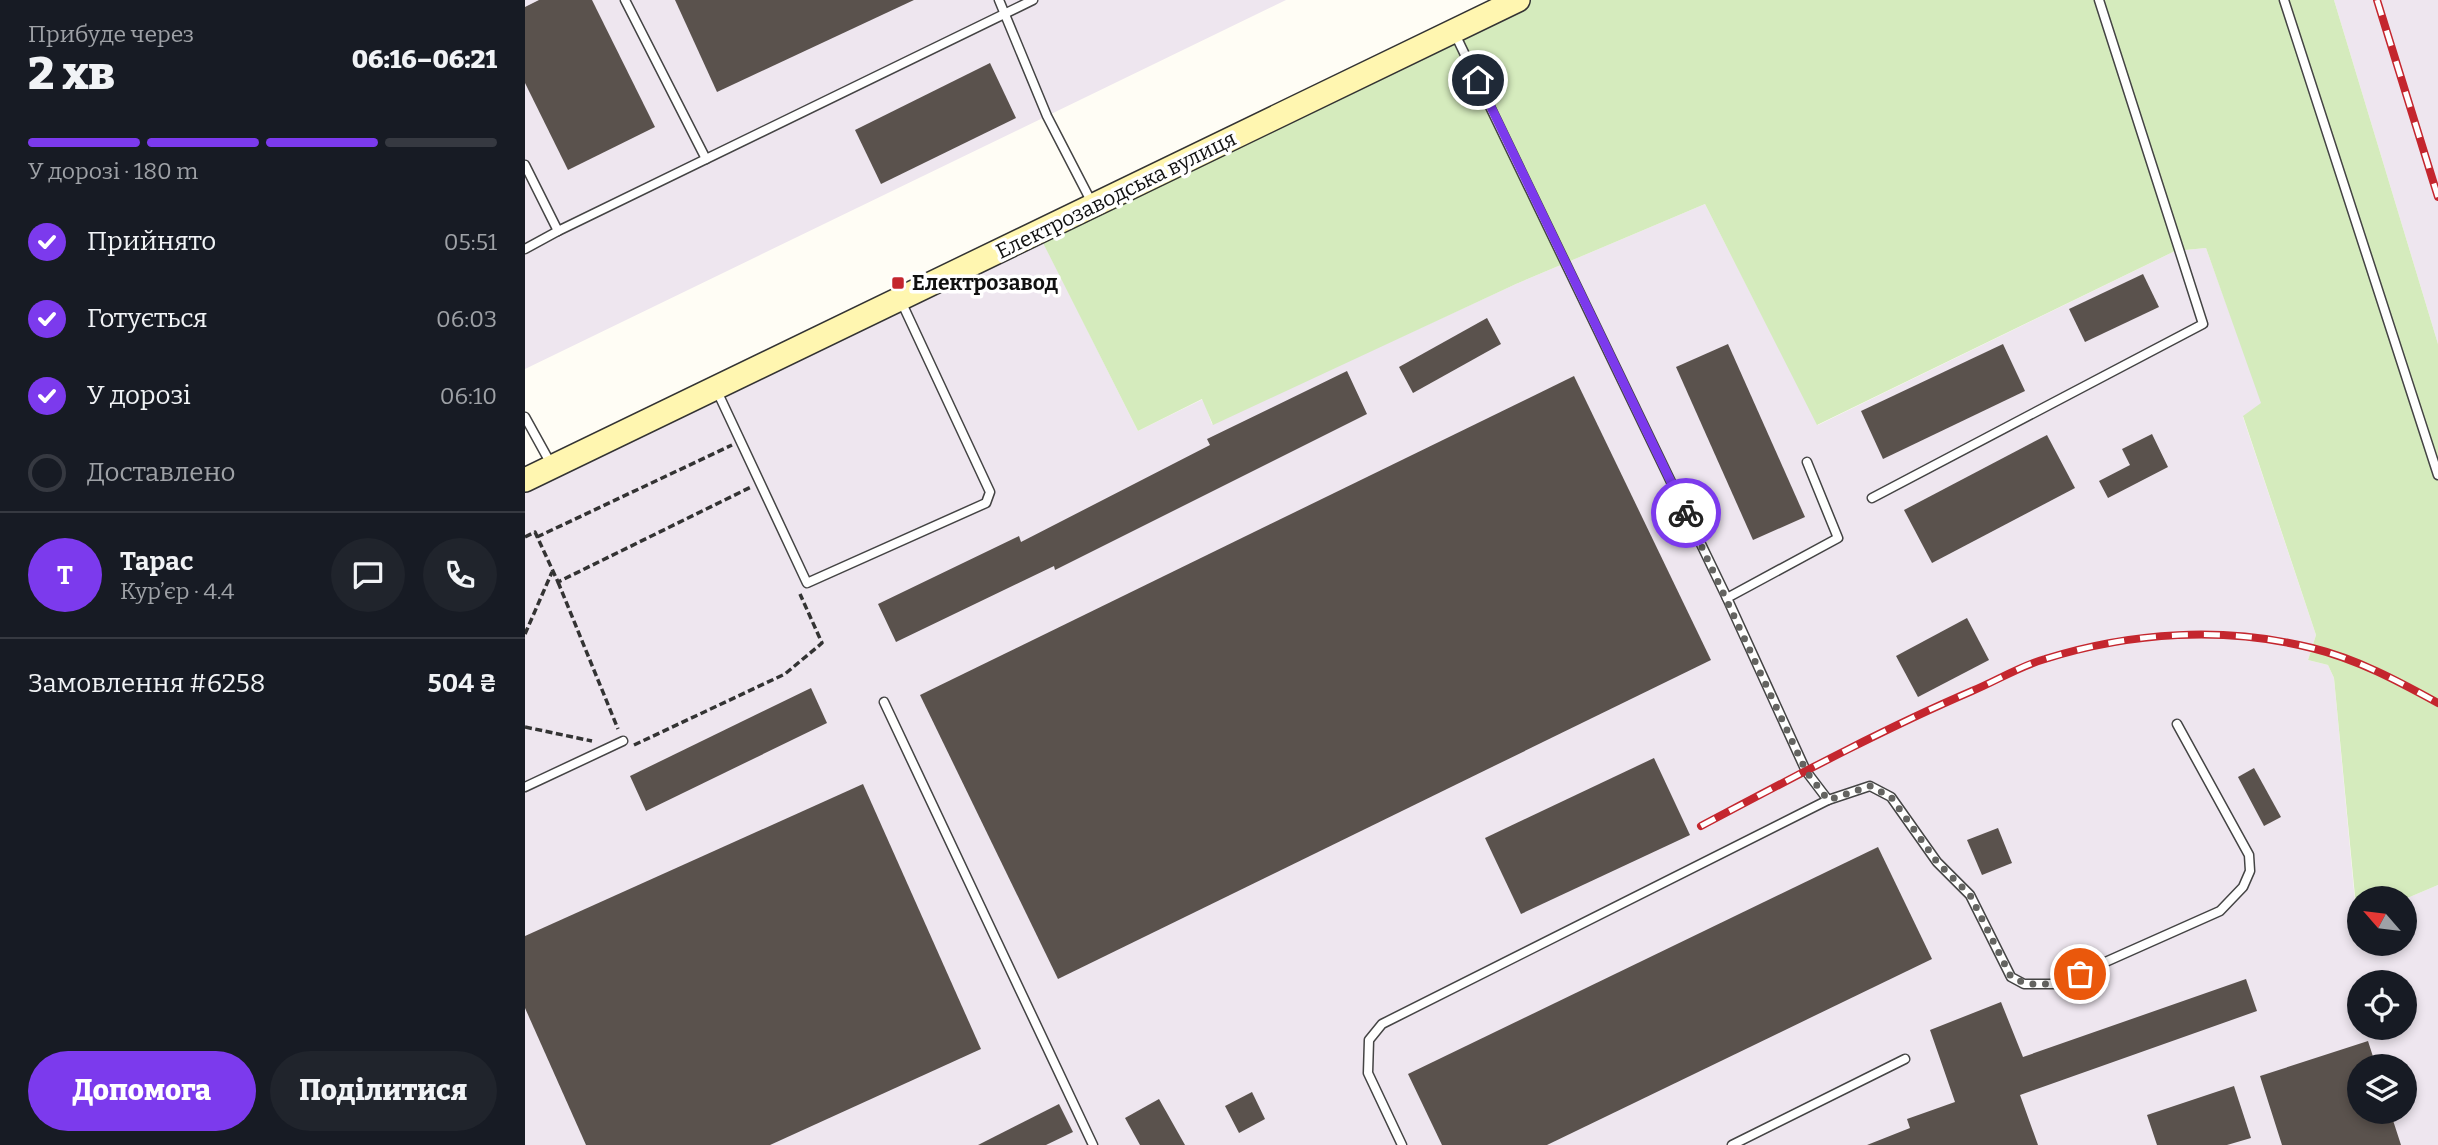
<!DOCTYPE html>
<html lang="uk">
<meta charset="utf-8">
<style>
body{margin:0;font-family:Bitter,serif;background:#20242c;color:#f1f3f6;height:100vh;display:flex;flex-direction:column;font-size:26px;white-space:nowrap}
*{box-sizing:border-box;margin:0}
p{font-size:23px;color:#9ea1a6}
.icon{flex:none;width:38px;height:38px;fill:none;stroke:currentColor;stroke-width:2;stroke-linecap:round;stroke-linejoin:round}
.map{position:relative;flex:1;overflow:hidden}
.side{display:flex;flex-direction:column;background:#171b24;width:525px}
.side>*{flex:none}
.needle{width:46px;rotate:298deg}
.controls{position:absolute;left:1822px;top:886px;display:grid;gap:14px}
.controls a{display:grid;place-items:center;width:70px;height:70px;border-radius:50%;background:#171b24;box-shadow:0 4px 10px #0003;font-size:35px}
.pin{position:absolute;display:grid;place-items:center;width:60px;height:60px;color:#fff;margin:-30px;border:4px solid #fff;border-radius:50%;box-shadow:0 2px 7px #0007}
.courier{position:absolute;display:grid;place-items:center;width:70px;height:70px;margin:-35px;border:5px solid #7c3aed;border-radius:50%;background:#fff;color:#222;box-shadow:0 2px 9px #0007}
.headline em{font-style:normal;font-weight:800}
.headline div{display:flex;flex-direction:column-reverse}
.headline{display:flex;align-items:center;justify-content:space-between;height:119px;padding:0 28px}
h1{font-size:46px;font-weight:800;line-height:52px}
.bar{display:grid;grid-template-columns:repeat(4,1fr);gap:10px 7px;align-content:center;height:84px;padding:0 28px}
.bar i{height:9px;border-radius:5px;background:#363941}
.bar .on{background:#7c3aed}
.bar p{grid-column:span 4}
.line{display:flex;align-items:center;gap:18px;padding:0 28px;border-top:2px solid #363941}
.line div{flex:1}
.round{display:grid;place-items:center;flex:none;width:74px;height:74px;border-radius:37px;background:#20242c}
ol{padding:0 28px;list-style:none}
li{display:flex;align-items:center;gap:21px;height:77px}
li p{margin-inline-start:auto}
li .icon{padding:7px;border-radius:50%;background:#7c3aed;color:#fff;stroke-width:4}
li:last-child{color:#9ea1a6}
li i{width:38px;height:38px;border:4px solid #363941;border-radius:50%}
.action{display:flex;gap:14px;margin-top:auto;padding:14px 28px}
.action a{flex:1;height:80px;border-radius:42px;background:#7c3aed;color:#fff;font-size:28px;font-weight:800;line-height:80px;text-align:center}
.action a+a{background:#20242c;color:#f1f3f6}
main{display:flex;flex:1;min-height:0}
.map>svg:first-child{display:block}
.industrial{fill:#eee6ef;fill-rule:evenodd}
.green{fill:#d5ebbd}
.building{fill:#5a524d}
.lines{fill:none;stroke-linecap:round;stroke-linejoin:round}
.service-casing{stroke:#444;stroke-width:11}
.secondary-casing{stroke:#333;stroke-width:26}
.path{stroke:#333;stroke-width:3.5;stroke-dasharray:7 3.5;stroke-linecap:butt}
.service{stroke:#fff;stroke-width:8}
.secondary{stroke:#fff6b0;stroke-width:23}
.rail-casing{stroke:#c4262e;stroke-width:8}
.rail{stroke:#fff;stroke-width:5;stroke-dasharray:16;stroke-linecap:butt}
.done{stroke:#646461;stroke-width:7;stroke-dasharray:0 12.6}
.route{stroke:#7c3aed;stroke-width:9}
.poi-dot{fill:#c4262e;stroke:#fff;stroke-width:2.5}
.labels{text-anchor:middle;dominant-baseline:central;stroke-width:7;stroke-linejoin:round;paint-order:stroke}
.street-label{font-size:21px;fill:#111;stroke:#fff}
.poi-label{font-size:21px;font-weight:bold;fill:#111;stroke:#fff;text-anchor:start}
</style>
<main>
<section class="side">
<div class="headline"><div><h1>2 хв</h1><p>Прибуде через</p></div><em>06:16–06:21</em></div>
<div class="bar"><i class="on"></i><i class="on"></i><i class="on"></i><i></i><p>У дорозі · 180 m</p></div>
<ol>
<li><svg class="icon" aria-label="check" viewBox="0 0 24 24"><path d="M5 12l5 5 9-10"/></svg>Прийнято<p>05:51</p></li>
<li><svg class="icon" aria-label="check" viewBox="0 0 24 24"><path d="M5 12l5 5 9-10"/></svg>Готується<p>06:03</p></li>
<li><svg class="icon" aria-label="check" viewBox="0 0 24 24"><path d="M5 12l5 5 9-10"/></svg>У дорозі<p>06:10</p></li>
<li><i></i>Доставлено</li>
</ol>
<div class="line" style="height:126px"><b class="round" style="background:#7c3aed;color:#fff">Т</b><div><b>Тарас</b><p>Кур’єр · 4.4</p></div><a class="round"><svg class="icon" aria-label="chat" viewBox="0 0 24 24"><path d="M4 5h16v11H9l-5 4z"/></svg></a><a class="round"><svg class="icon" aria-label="phone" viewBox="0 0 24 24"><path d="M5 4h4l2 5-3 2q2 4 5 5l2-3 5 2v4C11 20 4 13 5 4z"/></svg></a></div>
<div class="line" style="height:91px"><div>Замовлення #6258</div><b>504 ₴</b></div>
<div class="action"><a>Допомога</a><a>Поділитися</a></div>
</section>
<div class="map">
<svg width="1913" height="1145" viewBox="0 0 1913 1145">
<rect width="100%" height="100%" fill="#fffdf5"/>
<g class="industrial">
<path d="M0,0H761L0,369Z"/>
<path d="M1809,0H1913V344Z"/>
<path d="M1180,204L1293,425L1650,251L1681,248L1737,403L1718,417L1791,635L1783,660L1803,665L1809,678L1834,943H1880V899L1913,885V1145H0V480L513,232L613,431L678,399L687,424L991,284ZM1834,982H1880V1027H1834ZM1834,1066H1880V1111H1834Z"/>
</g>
<path class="green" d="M993,0H1809L1913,344V885L1880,899L1834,898L1832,917L1809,678L1803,665L1783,660L1791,635L1718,416L1736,403L1681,248L1650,251L1292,425L1180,204L991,284L688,425L677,399L613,431L513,233Z"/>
<g class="building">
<path d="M14,0H67L130,127L43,170L0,83V7Z"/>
<path d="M150,0H389L192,92Z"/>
<path d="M465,63L491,118L356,184L330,130Z"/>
<path d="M1618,274L1634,307L1560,342L1544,309Z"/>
<path d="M962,318L976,344L888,393L874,367Z"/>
<path d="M1203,344L1280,517L1228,540L1151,367Z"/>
<path d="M1478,344L1500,391L1358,459L1336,411Z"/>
<path d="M822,371L842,414L530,570L529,566L371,642L353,604L494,536L496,542L685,445L682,439Z"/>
<path d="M1049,376L1186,660L533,979L395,695Z"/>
<path d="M1627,434L1643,467L1583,498L1574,481L1605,465L1597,449Z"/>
<path d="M1522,435L1550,488L1407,563L1379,510Z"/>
<path d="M1442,618L1464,660L1393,697L1371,656Z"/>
<path d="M286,688L302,723L121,811L105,776Z"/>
<path d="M1129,758L1165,835L996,914L960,838Z"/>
<path d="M1729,768L1756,817L1739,826L1713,777Z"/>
<path d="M338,784L456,1049L245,1145H61L0,1008V936Z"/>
<path d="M1473,828L1487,863L1457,875L1442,840Z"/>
<path d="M1353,847L1407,959L1022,1145H917L883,1074Z"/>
<path d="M1721,979L1732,1011L1495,1095L1513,1145H1342L1385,1128L1382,1119L1430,1102L1405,1030L1476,1002L1498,1057Z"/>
<path d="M1843,1041L1851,1066H1834V1111H1865L1876,1145H1757L1735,1076Z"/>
<path d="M1709,1086L1726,1138L1702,1145H1632L1622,1115Z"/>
<path d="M727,1092L740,1119L714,1133L700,1106Z"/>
<path d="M634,1099L660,1145H615L600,1118Z"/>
<path d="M534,1104L548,1132L521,1145H453Z"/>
</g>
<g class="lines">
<g class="service-casing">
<g id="service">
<path d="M100,0L181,159"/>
<path d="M474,0L522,116L567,203"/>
<path d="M1759,0L1913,475"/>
<path d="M0,165L33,231L508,0"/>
<path d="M0,249L33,231"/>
<path d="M192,391L282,583L461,503L465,492L375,299"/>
<path d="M0,417L26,464"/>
<path d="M1347,498L1678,324L1574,0"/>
<path d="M1202,598L1313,538L1282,462"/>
<path d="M359,702L568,1145"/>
<path d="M0,787L98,741"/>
<path d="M1303,800L1345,786L1366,797L1412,862L1445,895L1486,977L1499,984H1531L1695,911L1718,887L1725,871L1724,855L1652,724"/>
<path d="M877,1145L843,1073L844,1040L857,1024L1303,800L1281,771L1202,598L930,34"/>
<path d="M1207,1145L1380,1059"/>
</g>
</g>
<g class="secondary-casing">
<path id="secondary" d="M0,480L993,0"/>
</g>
<g class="path">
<path d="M0,537L10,532L33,582L226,487"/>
<path d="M12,537L207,445"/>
<path d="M33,582L93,729"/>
<path d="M0,634L27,572"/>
<path d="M0,727L67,741"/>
<path d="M109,745L260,674L297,643L275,594"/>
</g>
<use href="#service" class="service"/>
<use href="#secondary" class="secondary"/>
<g class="rail-casing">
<g id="rail">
<path d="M1852,0L1913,197"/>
<path d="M1176,826C1265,779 1354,731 1447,691C1471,681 1495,666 1520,659C1606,632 1699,626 1787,648C1832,659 1873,681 1913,703"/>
</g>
</g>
<use href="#rail" class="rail"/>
</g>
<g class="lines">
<path class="done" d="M1161,513L1281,771L1303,800L1345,786L1366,797L1412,862L1445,895L1486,977C1510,990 1530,984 1555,974"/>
<path class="route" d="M953,80L1161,513"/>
</g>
<rect class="poi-dot" x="366" y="276" width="14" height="14" rx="3.5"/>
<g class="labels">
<g class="street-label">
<text transform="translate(591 195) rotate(-26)">Електрозаводська вулиця</text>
</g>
<g class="poi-label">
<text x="387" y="283">Електрозавод</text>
</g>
</g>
</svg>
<div class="controls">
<a><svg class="needle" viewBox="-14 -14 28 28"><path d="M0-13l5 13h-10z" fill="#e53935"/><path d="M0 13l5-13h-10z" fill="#9ea1a6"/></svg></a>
<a><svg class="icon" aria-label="locate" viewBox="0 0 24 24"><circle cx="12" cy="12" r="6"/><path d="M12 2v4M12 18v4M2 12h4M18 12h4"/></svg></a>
<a><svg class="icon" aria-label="layers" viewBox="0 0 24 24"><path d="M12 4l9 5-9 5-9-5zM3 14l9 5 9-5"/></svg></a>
</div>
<div class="pin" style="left:1555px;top:974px;background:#ea580c"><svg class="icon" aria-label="bag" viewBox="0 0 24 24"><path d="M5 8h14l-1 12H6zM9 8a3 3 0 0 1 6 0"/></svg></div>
<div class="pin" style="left:953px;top:80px;background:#1f2937"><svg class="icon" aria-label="home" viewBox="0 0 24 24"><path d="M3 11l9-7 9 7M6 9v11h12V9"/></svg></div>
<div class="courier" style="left:1161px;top:513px"><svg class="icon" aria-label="bike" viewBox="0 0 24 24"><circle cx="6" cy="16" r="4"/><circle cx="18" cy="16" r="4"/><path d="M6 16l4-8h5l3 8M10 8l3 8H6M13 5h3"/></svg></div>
</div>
</main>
